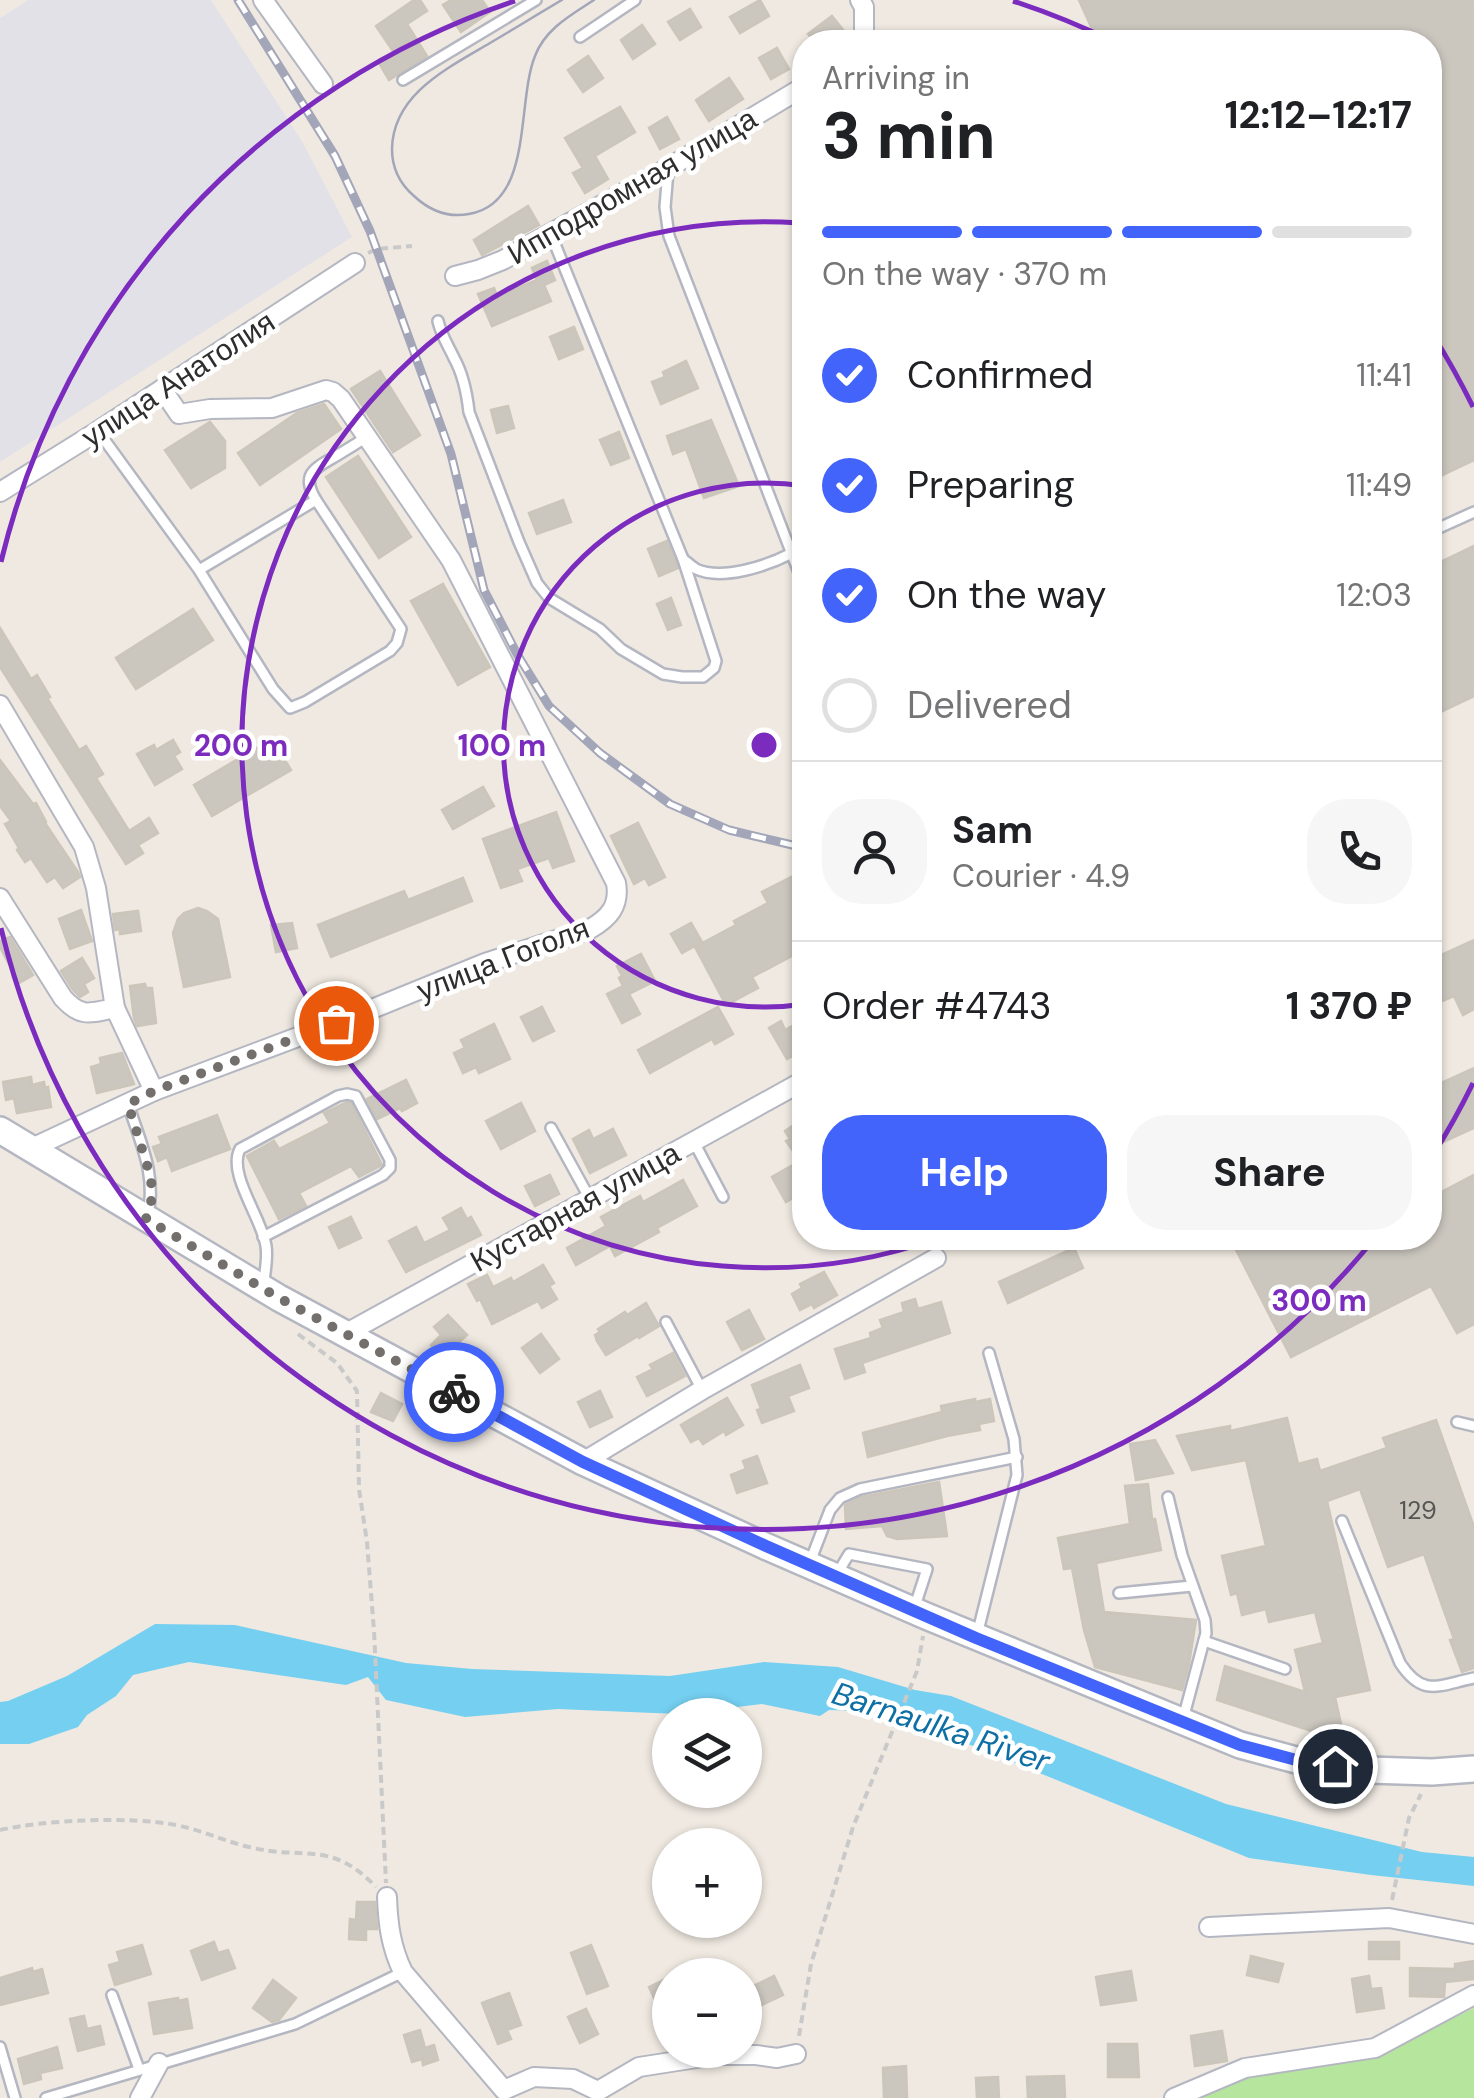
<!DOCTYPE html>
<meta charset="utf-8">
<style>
body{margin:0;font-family:"DM Sans",sans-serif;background:#f6f6f6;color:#202124;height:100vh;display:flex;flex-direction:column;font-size:38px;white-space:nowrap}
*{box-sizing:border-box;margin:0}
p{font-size:32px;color:#757577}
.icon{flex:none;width:55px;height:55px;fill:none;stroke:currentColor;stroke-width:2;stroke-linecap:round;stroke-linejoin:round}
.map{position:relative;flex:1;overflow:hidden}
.panel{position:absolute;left:792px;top:30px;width:650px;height:1220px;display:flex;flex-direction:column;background:#fff;border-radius:40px;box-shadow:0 2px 8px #0004}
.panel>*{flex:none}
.tools{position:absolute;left:652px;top:1698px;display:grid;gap:20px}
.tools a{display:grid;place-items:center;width:110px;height:110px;border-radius:50%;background:#fff;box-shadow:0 2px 8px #0004;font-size:50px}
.pin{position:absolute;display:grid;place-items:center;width:85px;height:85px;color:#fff;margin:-42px;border:5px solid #fff;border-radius:50%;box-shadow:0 2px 10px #0007}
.courier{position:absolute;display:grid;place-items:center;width:100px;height:100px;margin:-50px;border:8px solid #4264fb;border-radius:50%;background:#fff;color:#222;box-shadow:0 2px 12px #0007}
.headline em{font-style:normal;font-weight:700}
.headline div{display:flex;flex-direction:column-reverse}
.headline{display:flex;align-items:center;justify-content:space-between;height:170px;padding:0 30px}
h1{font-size:65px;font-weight:700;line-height:75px}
.bar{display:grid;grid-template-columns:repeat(4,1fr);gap:15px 10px;align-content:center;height:120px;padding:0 30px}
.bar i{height:12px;border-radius:8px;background:#e0e0e0}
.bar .on{background:#4264fb}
.bar p{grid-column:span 4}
.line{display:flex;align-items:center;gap:25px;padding:0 30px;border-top:2px solid #e0e0e0}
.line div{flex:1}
.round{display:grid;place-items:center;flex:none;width:105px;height:105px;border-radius:40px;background:#f6f6f6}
ol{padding:0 30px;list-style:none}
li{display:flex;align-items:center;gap:30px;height:110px}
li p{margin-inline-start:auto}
li .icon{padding:10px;border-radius:50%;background:#4264fb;color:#fff;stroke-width:4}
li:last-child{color:#757577}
li i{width:55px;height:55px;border:5px solid #e0e0e0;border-radius:50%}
.cta{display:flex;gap:20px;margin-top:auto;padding:20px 30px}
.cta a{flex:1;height:115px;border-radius:40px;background:#4264fb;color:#fff;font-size:40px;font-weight:700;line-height:115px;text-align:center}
.cta a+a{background:#f6f6f6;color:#202124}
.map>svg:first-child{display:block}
.industrial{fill:#e3e1e8}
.green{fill:#b6e59e}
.water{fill:#75cff0}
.building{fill:#cbc7bf;stroke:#cbc5ba;stroke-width:2.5}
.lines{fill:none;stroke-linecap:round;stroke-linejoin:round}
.lane-casing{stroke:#b4b7c1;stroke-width:14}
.street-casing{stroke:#b4b7c1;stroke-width:22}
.secondary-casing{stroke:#b4b7c1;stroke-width:30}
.path{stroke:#c9c9c9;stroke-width:4;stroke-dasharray:8 5;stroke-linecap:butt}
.lane{stroke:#fff;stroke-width:9}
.street{stroke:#fff;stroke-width:18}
.secondary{stroke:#fff;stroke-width:25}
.tram{stroke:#a3a6b8;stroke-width:2.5}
.rail-casing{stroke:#a3a6b8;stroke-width:9}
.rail{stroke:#fff;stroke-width:5;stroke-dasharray:15;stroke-linecap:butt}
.done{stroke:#726f6d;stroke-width:10;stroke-dasharray:0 18}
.route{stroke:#4264fb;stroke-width:12}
.ring{fill:none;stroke:#7b2cbf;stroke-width:5}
.labels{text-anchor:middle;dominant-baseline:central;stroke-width:9;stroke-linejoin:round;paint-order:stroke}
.number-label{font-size:25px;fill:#555452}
.street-label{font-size:30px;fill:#2e2e2e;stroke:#fff}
.water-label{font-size:32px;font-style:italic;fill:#0d6fa3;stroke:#fff}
.centre{fill:#7b2cbf;stroke:#fff;stroke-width:5}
.ring-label{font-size:30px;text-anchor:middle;font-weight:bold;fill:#7b2cbf;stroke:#fff;stroke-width:9;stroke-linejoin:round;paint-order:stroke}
</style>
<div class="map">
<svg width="1474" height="2098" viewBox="0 0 1474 2098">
<rect width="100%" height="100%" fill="#efe9e1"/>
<path class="industrial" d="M28,0H211L303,143L352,237L0,462V18Z"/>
<path class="green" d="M1474,2008V2098H1193L1248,2073L1380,2054Z"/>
<path class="water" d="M155,1624L235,1625L406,1663L472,1669L670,1676L764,1662L838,1667L915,1690L951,1696L1226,1804L1422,1852L1474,1857V1886L1371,1875L1249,1858L931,1729L900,1727L867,1711L829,1710L820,1716L762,1704L678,1714L558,1709L465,1717L386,1700L368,1677L346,1685L189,1662L133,1675L116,1696L87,1715L78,1727L29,1744H0V1702L8,1701L67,1676Z"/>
<g class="building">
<path d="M414,0H420L427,11L407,24L427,56L389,80L379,63L395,54L376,26Z"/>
<path d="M451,0H482L490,12L461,32L443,5Z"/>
<path d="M760,0L769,16L740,33L730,17Z"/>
<path d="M1079,0H1474V460L1430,481V42H1098Z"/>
<path d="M690,9L701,27L680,40L668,22Z"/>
<path d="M832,16L848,36L840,42H815L808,34Z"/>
<path d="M642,25L655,44L633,59L621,40Z"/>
<path d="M777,48L789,69L771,79L759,58Z"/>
<path d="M588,56L603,78L583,92L568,70Z"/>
<path d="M729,78L743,99L709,121L696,100Z"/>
<path d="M620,107L635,132L595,156L608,179L585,193L573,173L583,168L565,138Z"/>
<path d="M667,117L679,139L660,149L649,128Z"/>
<path d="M528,206L539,225L482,255L474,240Z"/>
<path d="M547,261L555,280L544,285L551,301L492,326L478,294L494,288L497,296L537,280L532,268Z"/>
<path d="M574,327L583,349L559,359L550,337Z"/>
<path d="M686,361L698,388L661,404L652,382L665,377L663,372Z"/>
<path d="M380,371L420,435L393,452L351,389Z"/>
<path d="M324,404L341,429L260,485L238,453L297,413Z"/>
<path d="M508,406L514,428L497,433L491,410Z"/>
<path d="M711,420L739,486L704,498L686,449L673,454L667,436Z"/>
<path d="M210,422L225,441V468L191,488L165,450Z"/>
<path d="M619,432L629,458L611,465L600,440Z"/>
<path d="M358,456L411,537L379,558L326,477Z"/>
<path d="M563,500L571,522L537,534L529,513Z"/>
<path d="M667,541L678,568L659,576L648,549Z"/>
<path d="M1474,546V696L1430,717V567Z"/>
<path d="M443,584L490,667L458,685L411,601Z"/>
<path d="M671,598L681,625L668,630L657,604Z"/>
<path d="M193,609L213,640L136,689L116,658Z"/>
<path d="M0,628L31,679L37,675L50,697L47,698L79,750L86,746L103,774L96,778L129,831L149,818L158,833L138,845L143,853L126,864L0,667Z"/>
<path d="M272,739L291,770L212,816L194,785Z"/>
<path d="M173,740L180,752L174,756L182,769L155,785L137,754L154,745L156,750Z"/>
<path d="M0,760L33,804L36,803L46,822L45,823L78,872L80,877L63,888L55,877L47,882L31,858L25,862L17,850L19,848L5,824L11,821L0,806Z"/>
<path d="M483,787L494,806L453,829L442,810Z"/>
<path d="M556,812L574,861L553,868L549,858L517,869L522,881L501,888L483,839Z"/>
<path d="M638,823L665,877L649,885L645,878L634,884L611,836Z"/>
<path d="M805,870V949L752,977L758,988L726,1005L695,947L736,925L734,921L768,903L762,892Z"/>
<path d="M463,878L472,901L331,957L318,925L404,891L408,900Z"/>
<path d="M198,908L207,911L218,919L230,977L184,987L173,933L178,919L184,913Z"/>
<path d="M81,910L92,941L70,949L59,919Z"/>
<path d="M138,911L141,931L120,934V929L115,930L113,914Z"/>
<path d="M292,923L297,948L276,952L271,925Z"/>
<path d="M691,923L702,942L682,953L671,934Z"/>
<path d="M10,937L33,975L19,983L0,947V941Z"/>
<path d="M1474,940V1009L1463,1015L1454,996L1430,1006V960Z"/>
<path d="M641,954L655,981L629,994L640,1014L622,1023L607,994L623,986L619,978L622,976L617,966Z"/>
<path d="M82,958L94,978L84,984L88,992L80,997L73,990L61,971Z"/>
<path d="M145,984L146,988H152L156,1023L137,1026L134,1018L130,986Z"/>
<path d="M542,1007L554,1031L533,1041L521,1017Z"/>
<path d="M718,1007L733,1034L715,1044L712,1039L650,1073L638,1050Z"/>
<path d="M781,1021L785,1030L801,1021L805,1029V1068H801L794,1055L787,1059L769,1028Z"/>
<path d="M494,1024L510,1059L479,1073L476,1067L463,1073L454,1053L465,1048L461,1040Z"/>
<path d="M122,1053L134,1084L97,1093L91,1067L101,1064L100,1058Z"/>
<path d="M1474,1068V1128L1430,1148V1088Z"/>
<path d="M31,1077L32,1085L44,1082L45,1088L48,1087L51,1107L17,1113L14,1098L6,1100L3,1082Z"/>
<path d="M406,1080L417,1103L402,1111L400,1108L377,1119L367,1099Z"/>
<path d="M347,1102L351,1103L382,1165L359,1177L351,1166L299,1193L306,1206L279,1219L247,1156L274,1141L279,1149L330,1123L324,1113Z"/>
<path d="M521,1103L535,1131L501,1149L486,1121Z"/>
<path d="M217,1115L230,1149L172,1171L167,1157L158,1161L153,1147L162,1144L159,1137Z"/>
<path d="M805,1117V1168L786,1141L790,1139L785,1131Z"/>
<path d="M613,1129L626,1155L590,1173L573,1139L589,1130L593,1139Z"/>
<path d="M793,1165L805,1186V1191L786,1202L772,1177Z"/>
<path d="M550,1175L559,1194L535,1206L525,1186Z"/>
<path d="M1474,1175V1324L1457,1333L1431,1286L1291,1357L1230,1238H1430V1198Z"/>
<path d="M683,1180L697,1206L657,1228L659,1232L615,1256L610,1246L576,1265L567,1248L606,1226L601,1217L640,1196L643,1202Z"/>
<path d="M461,1208L467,1219L471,1217L481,1235L406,1272L389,1241L416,1227L424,1243L450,1230L443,1218Z"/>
<path d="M351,1217L361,1238L339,1248L329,1227Z"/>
<path d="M1074,1248L1083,1268L1008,1303L999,1282Z"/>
<path d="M543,1265L554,1283L549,1286L557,1299L542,1308L538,1301L492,1324L480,1299L477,1301L468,1284L487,1275L493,1287L511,1278L513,1282Z"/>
<path d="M824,1272L837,1295L814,1308L812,1304L800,1310L792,1294L802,1288L800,1284Z"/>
<path d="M915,1299L918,1309L941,1302L950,1333L862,1363L865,1372L845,1379L835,1349L871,1338L870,1333L883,1328L880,1320L904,1312L902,1303Z"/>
<path d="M646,1303L659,1326L639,1338L638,1336L606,1355L597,1341L595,1335L600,1332L598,1329L625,1312L627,1315Z"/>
<path d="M749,1310L764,1339L742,1350L727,1322Z"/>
<path d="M448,1315L467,1335L442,1358L431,1345L441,1335L434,1327Z"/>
<path d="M541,1334L559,1359L540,1373L522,1348Z"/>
<path d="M673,1353L685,1376L647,1396L637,1377L653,1369L650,1365Z"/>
<path d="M800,1365L809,1388L788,1396L794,1411L762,1423L757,1410L761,1409L752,1385Z"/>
<path d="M600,1391L612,1417L590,1427L578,1402Z"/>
<path d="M381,1393L402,1404L393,1421L371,1412Z"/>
<path d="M727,1398L743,1425L726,1435L724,1431L703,1444L699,1438L691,1442L681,1425Z"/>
<path d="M975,1399V1402L990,1399L994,1421L979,1424L980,1430L947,1436L868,1457L863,1433L942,1412L941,1406Z"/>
<path d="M1287,1418L1298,1464L1317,1459L1320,1471L1387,1448L1383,1438L1436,1420L1474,1527V1668L1462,1672L1450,1640L1454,1639L1424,1554L1388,1567L1360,1489L1327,1501L1370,1690L1335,1697L1345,1742L1217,1700L1225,1666L1305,1692L1295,1650L1323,1643L1315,1612L1269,1622L1266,1609L1242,1615L1237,1593L1231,1595L1222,1556L1266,1546L1246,1460L1192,1470L1177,1436L1230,1426V1431Z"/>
<path d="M1155,1440L1173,1473L1136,1480L1130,1444Z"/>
<path d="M757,1456L767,1483L737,1493L731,1475L746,1469L743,1461Z"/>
<path d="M939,1482L947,1536L897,1539L887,1536L882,1526L846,1529L845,1505L862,1497Z"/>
<path d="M1148,1484L1152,1519H1155L1161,1550L1096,1563L1104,1612L1196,1620L1189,1664L1182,1690L1095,1667L1084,1630L1072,1568L1064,1569L1058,1538L1130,1524L1125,1486Z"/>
<path d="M357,1902H375L377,1929H366V1940L349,1939L350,1919L356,1920Z"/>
<path d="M214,1942L218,1953L228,1950L235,1968L202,1980L191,1951Z"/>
<rect x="1369" y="1942" width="30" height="17"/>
<path d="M142,1945L151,1974L115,1985L109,1965L120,1962L117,1952Z"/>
<path d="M591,1945L608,1986L587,1994L571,1953Z"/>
<path d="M1251,1956L1283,1964L1278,1982L1247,1975Z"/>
<path d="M1474,1961V1979L1445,1982L1444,1997L1410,1996V1968L1455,1969V1964Z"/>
<path d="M32,1968L33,1972L42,1969L48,1993L0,2005V1978Z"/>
<path d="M1131,1971L1136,2000L1101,2005L1096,1977Z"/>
<path d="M774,1976L783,1995L745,2013V1990Z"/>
<path d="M1369,1976L1371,1989L1381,1988L1384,2008L1357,2012L1352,1979Z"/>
<path d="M670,1977V1998L657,2004L649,1987Z"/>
<path d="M273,1980L296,1998L279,2020L272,2022L253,2008Z"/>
<path d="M509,1993L521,2025L507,2030L511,2039L498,2044L482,2003Z"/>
<path d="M178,1998V2001L187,1999L192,2028L154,2034L149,2003Z"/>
<path d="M586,2009L598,2034L580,2043L568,2017Z"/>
<path d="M84,2016L87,2029L100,2026L104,2044L78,2051L70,2019Z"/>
<path d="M420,2030L425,2048L434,2045L438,2060L423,2065L422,2059L412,2062L404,2035Z"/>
<path d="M1222,2031L1227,2061L1195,2066L1191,2036Z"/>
<path d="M1108,2044H1137L1139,2077H1108Z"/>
<path d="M57,2047L62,2068L40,2073L41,2079L24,2084L18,2059Z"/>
<path d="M906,2066L907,2098H884L883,2068Z"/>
<path d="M1064,2076L1065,2098H1028L1027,2077Z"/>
<path d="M998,2077L999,2098H977L976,2078Z"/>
</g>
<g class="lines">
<g class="lane-casing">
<g id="lane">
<path d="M580,37L635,0"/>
<path d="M403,80L536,0"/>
<path d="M668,171L665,207L669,236L805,588"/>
<path d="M550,232L683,559C687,562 691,566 696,569C722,581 767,566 792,553"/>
<path d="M438,321C441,335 448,345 454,358C463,374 467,394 469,412L519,542L537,583L549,598L600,629L621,649L663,674L682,677H703L714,668L716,661L683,559"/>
<path d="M98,431L199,570L273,689L290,708L305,702L390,651L397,643L401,629L316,500L199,570"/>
<path d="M316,500C300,474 315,468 336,456C346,450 356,444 365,438"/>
<path d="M1430,532L1474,512"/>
<path d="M128,1104C140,1141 158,1178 147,1217"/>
<path d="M551,1128L590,1199"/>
<path d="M694,1142L723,1197"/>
<path d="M263,1286C265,1273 268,1259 266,1246C262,1218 227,1174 240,1149L338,1096L347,1094L356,1096L390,1160V1168L383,1175L263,1237"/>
<path d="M666,1322L702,1390"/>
<path d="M1457,1422L1474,1426"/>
<path d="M1168,1497L1182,1555L1205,1620L1206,1633L1183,1719"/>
<path d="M1342,1521L1400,1663C1423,1698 1439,1685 1474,1678"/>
<path d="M810,1562L830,1510L840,1498L860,1489L1017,1457"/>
<path d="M837,1574L849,1554L927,1569L914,1609"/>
<path d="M1119,1593L1192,1586"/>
<path d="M977,1635L1017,1475L1014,1439L989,1353"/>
<path d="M1204,1641L1285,1669"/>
<path d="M112,1995L139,2069"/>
<path d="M0,2047L15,2098"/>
<path d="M46,2098L295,2024L403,1972"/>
</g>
</g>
<g class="street-casing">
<g id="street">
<path d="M263,0L323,84"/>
<path d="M860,0L864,7V40L862,42"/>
<path d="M455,276L478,270L503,260L668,168L805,86"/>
<path d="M0,492L98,431L355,263"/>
<path d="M0,705L84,847L96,888L115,1008L154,1091"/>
<path d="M0,898L63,998C81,1018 90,1013 115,1008"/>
<path d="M32,1148L154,1091L372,1009L485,963L590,929C609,918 620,906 616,883L451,560L341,399L333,392L326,390L272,408L210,409L179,414L162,389"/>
<path d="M345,1334L805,1080"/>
<path d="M583,1462L702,1390L936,1258"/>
<path d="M387,1897C388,1925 391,1947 403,1972L504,2090L534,2077L573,2079L598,2091L639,2067L716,2055H756L777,2058L796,2054"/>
<path d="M1209,1927L1389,1918L1474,1934"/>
<path d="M140,2098L159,2063"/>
<path d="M1174,2098L1245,2068L1375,2048L1474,1995"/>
</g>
</g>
<g class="secondary-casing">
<path id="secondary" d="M0,1130L279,1298L583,1462L765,1546L926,1616L1240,1745L1300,1761L1369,1770L1432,1772L1474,1769"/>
</g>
<g class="path">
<path d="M368,253L377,249L412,246"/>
<path d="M298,1334L337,1363L357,1391L359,1489L367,1542L374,1631L386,1883"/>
<path d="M0,1830C43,1820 132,1816 176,1825C201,1830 224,1841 249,1847C304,1861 330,1839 376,1887"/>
<path d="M1392,1900L1409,1818L1421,1794"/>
<path d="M799,2036L811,1964L853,1827L917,1671L923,1636"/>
</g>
<use href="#lane" class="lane"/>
<use href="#street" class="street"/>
<use href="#secondary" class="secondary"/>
<path class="tram" d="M562,0C538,14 514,29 490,43C448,68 393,94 392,149C392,168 400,184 414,196C429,210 448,218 469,214C534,203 516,103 535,56C545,29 571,15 594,0"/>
<g class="rail-casing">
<path id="rail" d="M238,0L335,156L370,231L451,454L484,590L517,654L549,706L600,753L670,804L729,830L805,848"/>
</g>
<use href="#rail" class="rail"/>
</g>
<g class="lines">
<path class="done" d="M336,1023L154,1091L128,1104L151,1178L152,1198L146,1219L279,1298L454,1392"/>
<path class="route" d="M454,1392L583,1462L766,1546L976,1638L1240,1745L1300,1761L1335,1766"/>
</g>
<g class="ring">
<path d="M805 1004A262 262 0 1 1 805 486"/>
<path d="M939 1238A523 523 0 1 1 800 223"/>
<path d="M1473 1083A785 785 0 0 1 1433 1155M1374 1239A785 785 0 0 1 1 928M1 562A785 785 0 0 1 515 1M1013 1A785 785 0 0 1 1114 42M1433 335A785 785 0 0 1 1473 407"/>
</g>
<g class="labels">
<g class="number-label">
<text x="1418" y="1510">129</text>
</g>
<g class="street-label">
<text transform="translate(632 186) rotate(-30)">Ипподромная улица</text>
<text transform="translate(178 379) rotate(-33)">улица Анатолия</text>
<text transform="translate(503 959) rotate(-21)">улица Гоголя</text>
<text transform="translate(575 1207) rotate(-29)">Кустарная улица</text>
</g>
<g class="water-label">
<text transform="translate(941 1727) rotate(18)">Barnaulka River</text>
</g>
</g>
<circle cx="764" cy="745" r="15" class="centre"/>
<g class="ring-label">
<text x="241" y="756">200 m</text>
<text x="502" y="756">100 m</text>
<text x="1319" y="1311">300 m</text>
</g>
</svg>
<div class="tools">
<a><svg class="icon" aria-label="layers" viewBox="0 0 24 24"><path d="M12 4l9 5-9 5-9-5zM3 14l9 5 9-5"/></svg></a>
<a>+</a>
<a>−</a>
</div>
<div class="pin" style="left:336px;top:1023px;background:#ea580c"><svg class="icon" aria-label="bag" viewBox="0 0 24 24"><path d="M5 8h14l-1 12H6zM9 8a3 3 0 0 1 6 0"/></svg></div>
<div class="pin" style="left:1335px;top:1766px;background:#1f2937"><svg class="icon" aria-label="home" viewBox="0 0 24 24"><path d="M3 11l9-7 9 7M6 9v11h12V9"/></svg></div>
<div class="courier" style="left:454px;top:1392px"><svg class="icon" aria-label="bike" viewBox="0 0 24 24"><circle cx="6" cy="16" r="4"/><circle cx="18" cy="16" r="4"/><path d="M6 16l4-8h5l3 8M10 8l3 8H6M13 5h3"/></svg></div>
<section class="panel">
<div class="headline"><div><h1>3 min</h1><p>Arriving in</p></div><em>12:12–12:17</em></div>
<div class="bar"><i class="on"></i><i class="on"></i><i class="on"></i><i></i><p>On the way · 370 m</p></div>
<ol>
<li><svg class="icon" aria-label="check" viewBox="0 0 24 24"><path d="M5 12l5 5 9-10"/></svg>Confirmed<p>11:41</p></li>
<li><svg class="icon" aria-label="check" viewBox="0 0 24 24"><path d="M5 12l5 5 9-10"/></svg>Preparing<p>11:49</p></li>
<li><svg class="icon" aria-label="check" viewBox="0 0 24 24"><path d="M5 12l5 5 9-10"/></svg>On the way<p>12:03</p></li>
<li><i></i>Delivered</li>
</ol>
<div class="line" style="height:180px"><a class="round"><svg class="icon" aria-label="person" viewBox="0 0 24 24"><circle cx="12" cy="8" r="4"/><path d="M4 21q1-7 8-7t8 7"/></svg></a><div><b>Sam</b><p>Courier · 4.9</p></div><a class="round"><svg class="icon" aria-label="phone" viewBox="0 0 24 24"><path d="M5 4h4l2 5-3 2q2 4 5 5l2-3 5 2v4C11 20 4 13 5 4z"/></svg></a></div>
<div class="line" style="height:130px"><div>Order #4743</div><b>1 370 ₽</b></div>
<div class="cta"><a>Help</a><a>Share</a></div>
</section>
</div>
